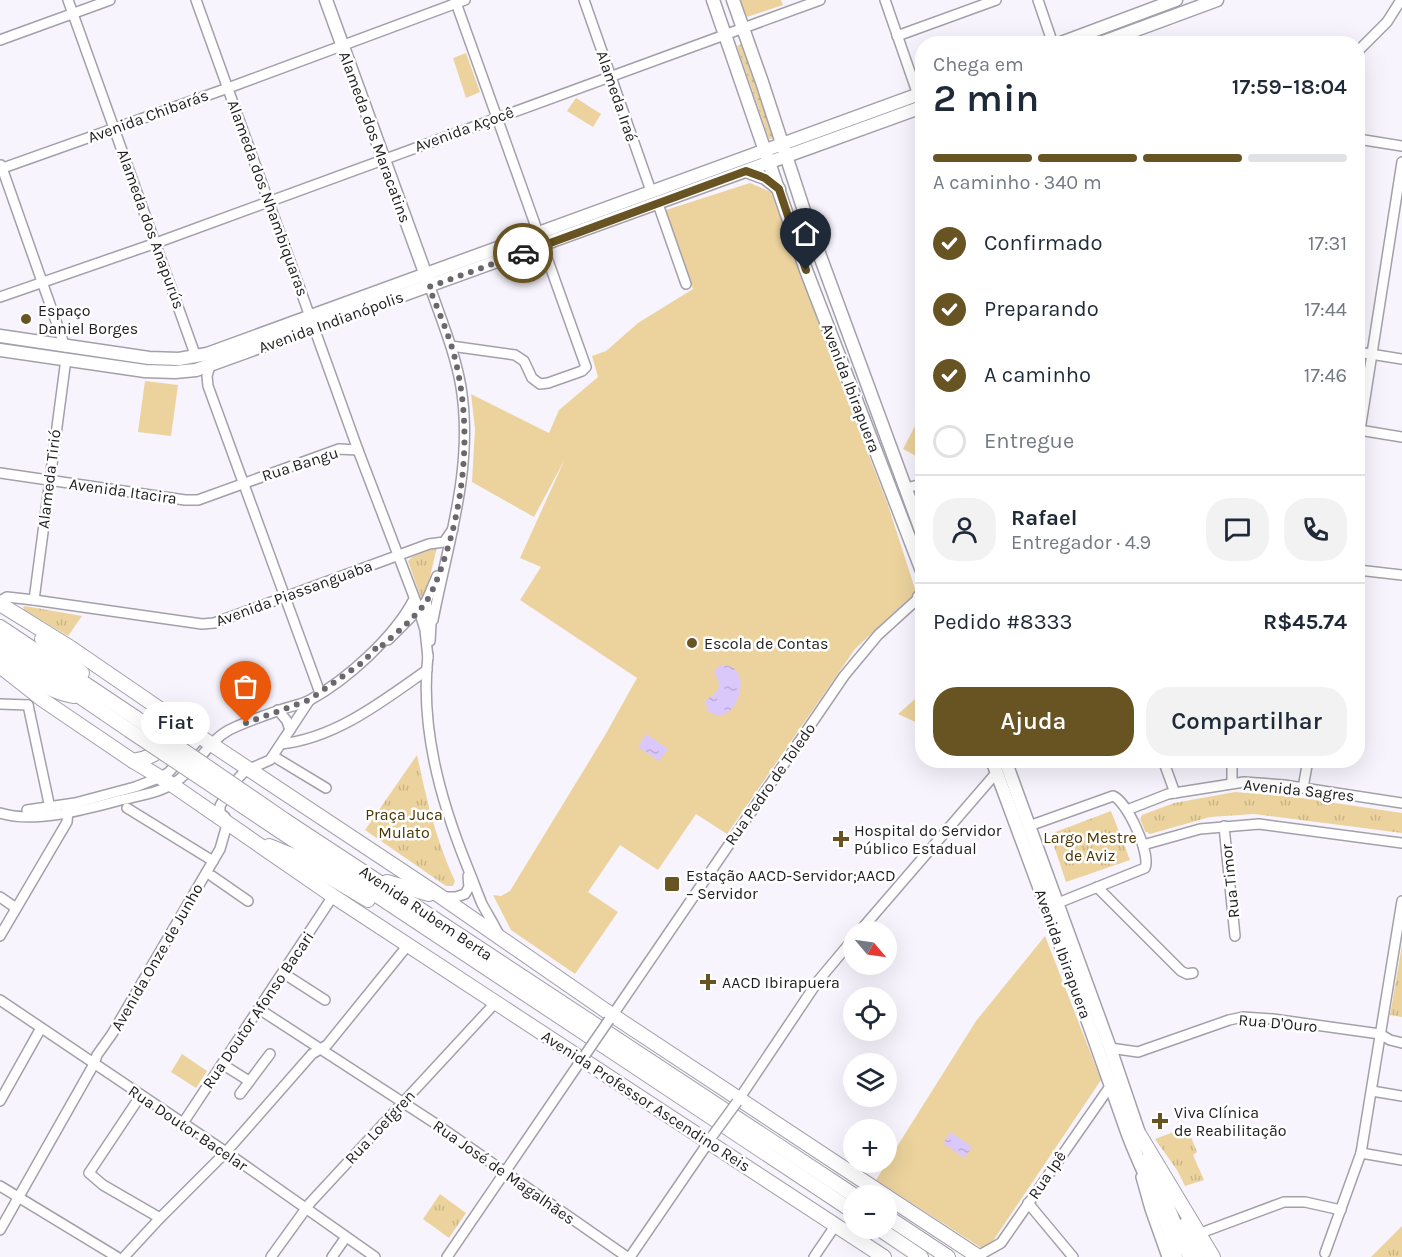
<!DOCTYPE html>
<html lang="pt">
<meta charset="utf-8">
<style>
body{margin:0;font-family:Karla,sans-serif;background:#f2f2f3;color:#1f2937;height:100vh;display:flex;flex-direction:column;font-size:22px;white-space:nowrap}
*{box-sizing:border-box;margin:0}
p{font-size:20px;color:#747a83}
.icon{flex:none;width:33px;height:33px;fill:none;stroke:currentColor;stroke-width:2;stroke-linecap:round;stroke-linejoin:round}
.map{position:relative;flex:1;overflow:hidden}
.sheet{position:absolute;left:915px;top:36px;width:450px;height:732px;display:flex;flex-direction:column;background:#fff;border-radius:24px;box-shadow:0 6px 24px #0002}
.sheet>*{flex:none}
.needle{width:39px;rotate:119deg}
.fabs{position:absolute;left:843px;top:921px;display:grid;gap:12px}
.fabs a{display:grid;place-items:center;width:54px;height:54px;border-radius:50%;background:#fff;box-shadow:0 6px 24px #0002;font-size:30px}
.pin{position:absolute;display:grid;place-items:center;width:51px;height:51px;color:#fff;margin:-62px -26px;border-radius:50% 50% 50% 0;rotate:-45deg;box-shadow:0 0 6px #0007}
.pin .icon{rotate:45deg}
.courier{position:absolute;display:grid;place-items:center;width:60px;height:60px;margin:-30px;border:4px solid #685322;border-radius:50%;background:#fff;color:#222;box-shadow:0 2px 8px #0007}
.bubble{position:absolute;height:42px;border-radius:21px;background:#fff;box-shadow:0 6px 24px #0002;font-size:20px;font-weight:600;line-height:42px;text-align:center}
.summary em{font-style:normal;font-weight:600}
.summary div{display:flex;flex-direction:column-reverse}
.summary{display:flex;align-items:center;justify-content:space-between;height:102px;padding:0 18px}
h1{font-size:39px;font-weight:600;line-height:45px}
.bar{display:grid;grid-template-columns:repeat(4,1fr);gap:9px 6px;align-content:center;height:72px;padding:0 18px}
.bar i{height:8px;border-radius:4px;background:#e0e1e3}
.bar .current{background:#685322}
.bar p{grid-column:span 4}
.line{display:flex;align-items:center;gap:15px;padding:0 18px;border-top:2px solid #e0e1e3}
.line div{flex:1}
.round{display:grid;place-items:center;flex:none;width:63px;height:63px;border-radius:24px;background:#f2f2f3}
ol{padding:0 18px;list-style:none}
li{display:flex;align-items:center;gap:18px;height:66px}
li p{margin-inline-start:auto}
li .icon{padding:6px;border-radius:50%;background:#685322;color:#fff;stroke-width:4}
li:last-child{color:#747a83}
li i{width:33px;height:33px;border:3px solid #e0e1e3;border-radius:50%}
.action{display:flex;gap:12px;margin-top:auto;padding:12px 18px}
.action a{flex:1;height:69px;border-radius:24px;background:#685322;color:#fff;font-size:24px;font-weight:600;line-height:69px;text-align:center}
.action a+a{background:#f2f2f3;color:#1f2937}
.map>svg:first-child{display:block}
.grass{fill:#ecd39d}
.park{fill:url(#park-tufts)}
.garden{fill:url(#garden-dots)}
.water{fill:url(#water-ripples)}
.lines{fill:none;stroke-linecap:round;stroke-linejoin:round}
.minor-casing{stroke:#a3a0aa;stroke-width:12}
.major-casing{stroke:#a3a0aa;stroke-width:15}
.highway-casing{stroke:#a3a0aa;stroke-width:16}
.minor{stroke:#fff;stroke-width:9}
.major{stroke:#fff;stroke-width:12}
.highway{stroke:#fff;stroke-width:14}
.minor-bridge-casing{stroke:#a3a0aa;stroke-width:12;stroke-linecap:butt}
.highway-bridge-casing{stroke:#a3a0aa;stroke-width:16;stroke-linecap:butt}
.minor-bridge{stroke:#fff;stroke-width:9}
.highway-bridge{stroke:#fff;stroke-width:14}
.done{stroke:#6a686e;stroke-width:6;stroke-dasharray:0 10.8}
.route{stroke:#685322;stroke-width:8}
.poi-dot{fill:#685322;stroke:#fff;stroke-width:2}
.labels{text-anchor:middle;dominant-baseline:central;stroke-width:5;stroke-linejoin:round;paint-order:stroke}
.street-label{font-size:16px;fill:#1e1d21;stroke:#fff}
.poi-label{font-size:16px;fill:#1e1d21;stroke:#fff;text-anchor:start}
.park-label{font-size:16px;fill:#4a3600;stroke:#fff}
</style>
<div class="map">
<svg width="1402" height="1257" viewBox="0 0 1402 1257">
<defs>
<pattern id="park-tufts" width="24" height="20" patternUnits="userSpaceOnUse" patternTransform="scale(1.5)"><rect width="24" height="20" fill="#ecd39d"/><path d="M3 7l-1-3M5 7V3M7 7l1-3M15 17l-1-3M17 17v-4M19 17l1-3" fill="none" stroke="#cab587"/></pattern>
<pattern id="garden-dots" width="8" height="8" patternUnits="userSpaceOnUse" patternTransform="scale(1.5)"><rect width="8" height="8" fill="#ecd39d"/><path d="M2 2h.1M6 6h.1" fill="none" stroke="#cab587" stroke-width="1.8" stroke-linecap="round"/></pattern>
<pattern id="water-ripples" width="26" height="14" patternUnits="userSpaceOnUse" patternTransform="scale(1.5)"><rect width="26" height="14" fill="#dbc8fb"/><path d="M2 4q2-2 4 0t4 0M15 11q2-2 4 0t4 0" fill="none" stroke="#bcabd7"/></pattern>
</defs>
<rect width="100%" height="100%" fill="#f7f4fd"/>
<g class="grass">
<path d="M739,0H781L783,5L747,17Z"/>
<path d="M466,53L480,92L466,98L453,58Z"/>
<path d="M576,98L601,114L593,127L567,111Z"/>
<path d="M750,183L771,192L833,363L888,505L916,592L855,649L727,834L696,814L658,870L620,845L588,892L618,912L575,974L511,930L493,895L501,896L510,891L604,737L637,678L520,600L541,567L520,558L565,459L534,517L472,482L475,429L471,394L549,433L559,410L598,377L592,356L606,351L638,323L693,289L666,210Z"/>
<path d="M145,381L178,385L171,436L138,432Z"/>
<path d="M915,426L922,430V459L903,449Z"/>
<path d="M1045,936L1101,1080L989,1247L983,1249L876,1180L976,1021Z"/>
<path d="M182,1054L207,1071L196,1088L171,1072Z"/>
</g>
<g class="park">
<path d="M437,547L425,598L422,601L408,561L412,557Z"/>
<path d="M25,606L82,616L68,636L24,610L23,607Z"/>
<path d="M922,693V725L898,714Z"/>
<path d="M417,755C427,801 435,837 455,881L453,886H446L365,830Z"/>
<path d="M1235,792L1295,797L1402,813V833L1254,814L1210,817L1150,834L1145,831L1140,819L1142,815L1174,803Z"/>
<path d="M1111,811L1130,860L1066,882L1050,834Z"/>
<path d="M1402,945V1017L1390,1015Z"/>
<path d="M1187,1127L1197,1152L1193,1155L1204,1180L1185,1186L1177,1170L1155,1139Z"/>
<path d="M440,1194L466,1213L449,1238L423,1219Z"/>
<path d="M1402,1226V1257H1371Z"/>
</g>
<path class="garden" d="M741,44L774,138L769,139L737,46Z"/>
<g class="water">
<path d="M723,665C758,666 735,733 708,711L705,701L718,691L719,683L714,671L718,667Z"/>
<path d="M646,734L668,749L659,761L638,747Z"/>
<path d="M951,1132L972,1147L964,1158L943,1143Z"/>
</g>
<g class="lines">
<g class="minor-casing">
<g id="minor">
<path d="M68,0L196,357"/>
<path d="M196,0L358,450L419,610L425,630L428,658"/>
<path d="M584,0L651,191"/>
<path d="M885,0L918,95"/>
<path d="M1038,0L1053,44"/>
<path d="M897,36L996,0"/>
<path d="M0,40L110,0"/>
<path d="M1358,51L1387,22L1401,0"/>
<path d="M1358,139L1402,146"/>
<path d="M1,165L65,347"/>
<path d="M0,169L228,88L465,0"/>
<path d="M658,204L686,284"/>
<path d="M430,287C441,319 455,352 461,387C474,467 448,542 433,620"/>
<path d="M0,297L156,243L820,0"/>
<path d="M451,346L515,355L524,361L532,378L540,384L548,383L582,371L586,367L455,0"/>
<path d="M1358,352L1402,359"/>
<path d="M210,366L207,376L208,386L320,693"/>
<path d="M1359,430L1402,437"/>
<path d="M1358,443L1402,162"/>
<path d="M0,473L185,500H198L339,449L358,450"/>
<path d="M906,488L922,484"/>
<path d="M1358,570L1402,575"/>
<path d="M34,600L66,359"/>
<path d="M0,601L7,597L34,600L202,624L214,623L429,544L444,542L453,529"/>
<path d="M426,602L431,624L430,641"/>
<path d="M388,640L426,602L437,576"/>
<path d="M428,655C420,727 440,799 467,866C472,878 477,892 482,904C488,915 495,926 500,937"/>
<path d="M0,704L28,705"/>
<path d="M28,705L50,808"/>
<path d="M278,710L287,721L290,730"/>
<path d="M281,744C336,738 383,701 427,670"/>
<path d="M273,756L326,788"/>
<path d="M1163,760L1175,793"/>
<path d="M1232,783V760"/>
<path d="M1303,788L1308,760"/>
<path d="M127,808L213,861"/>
<path d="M27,810L75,803L135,787L161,777L169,772L201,737"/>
<path d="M1127,810L1168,794L1244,782L1284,785L1402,803"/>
<path d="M0,813C35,824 87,809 121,800C141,795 161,793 177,781C197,767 207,742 229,730C245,722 263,716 280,710C290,706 301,705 310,700C348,679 394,637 414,599"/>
<path d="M1029,826L1113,796C1127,801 1151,854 1145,868L1058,903"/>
<path d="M1224,826L1235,936"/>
<path d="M1143,845L1200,829L1259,824L1402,843"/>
<path d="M212,876L248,901"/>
<path d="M1097,887L1181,971L1187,974L1193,973"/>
<path d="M0,897L16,908"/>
<path d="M442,897H456L465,894L469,887L468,876"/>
<path d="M859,932L997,772"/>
<path d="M0,936L67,822L68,810"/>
<path d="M283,973L325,1000"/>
<path d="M0,1000L226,1152L375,1257"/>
<path d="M259,1009L433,1122L627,1257"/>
<path d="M610,1019L844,676L878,635L922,595"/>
<path d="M1110,1048L1138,1052L1229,1020L1243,1017L1273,1019L1380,1034L1390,1040L1402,1043"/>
<path d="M222,1064L249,1081"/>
<path d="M1372,1091L1402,1096"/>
<path d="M240,1094L270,1054"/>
<path d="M141,1095L89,1173L103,1185L160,1218"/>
<path d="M0,1101L41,1028"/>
<path d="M737,1102L818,981L854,938"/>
<path d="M183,1123L333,896"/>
<path d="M1361,1153L1402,1160"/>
<path d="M1141,1177L1150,1209L1167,1257"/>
<path d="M0,1186L117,1257"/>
<path d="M1028,1203L1073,1257"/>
<path d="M0,1230L94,1064L97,1055L112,1034L220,849L226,828L225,817L220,813V806L231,786L245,771L270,760L309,701"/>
<path d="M1198,1234L1284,1202H1305L1341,1210"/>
<path d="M1325,1253L1361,1153L1402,901"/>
<path d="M978,1256L1001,1243L1111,1085"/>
<path d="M124,1257L160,1218L226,1152L312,1054L327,1045L408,945"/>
<path d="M271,1257L310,1203L496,1002"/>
<path d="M332,1257L346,1237"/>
<path d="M447,1257L584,1056"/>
<path d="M630,1257L710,1140"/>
<path d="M814,1257L835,1226"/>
</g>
</g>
<g class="major-casing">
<g id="major">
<path d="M326,0L428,281"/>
<path d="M713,0L806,270L922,571"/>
<path d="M733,0L762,82L809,226L922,533"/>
<path d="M1058,44L1176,0"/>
<path d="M1098,44L1217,0"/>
<path d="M746,171L765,178L779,189"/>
<path d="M0,336L149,358L179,359L207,354L922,93"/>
<path d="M0,350L145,371L175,372L196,370L922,107"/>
<path d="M919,597L922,598"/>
<path d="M992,760C1038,883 1083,1006 1126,1129C1141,1172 1166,1212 1176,1257"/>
<path d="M1005,760L1110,1048L1142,1142"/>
<path d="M1148,1158L1189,1257"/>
</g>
</g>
<g class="highway-casing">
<g id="highway">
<path d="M0,604L71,648L211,744L440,896L612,1015L886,1196"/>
<path d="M0,627L136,718"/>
<path d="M42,639L82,673"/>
<path d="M0,642L129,730"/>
<path d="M0,657C23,671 46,692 74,696"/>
<path d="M0,666L43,700L133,761L168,782L333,896L884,1257"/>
<path d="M133,761C160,757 172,742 169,714"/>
<path d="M286,821L855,1196"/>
<path d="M280,831L854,1212"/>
<path d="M269,846L296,857L368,900"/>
<path d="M387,882L429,894"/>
<path d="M1139,1134L1213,1257"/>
<path d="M886,1196L979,1257"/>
<path d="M886,1216L948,1257"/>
<path d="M1185,1225L1198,1257"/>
<path d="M878,1228L921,1257"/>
</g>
</g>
<use href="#minor" class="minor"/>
<use href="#major" class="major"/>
<use href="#highway" class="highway"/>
<g class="minor-bridge-casing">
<g id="minor-bridge">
<path d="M585,1055L609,1020"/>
<path d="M713,1135L737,1102"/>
</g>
</g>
<g class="highway-bridge-casing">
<g id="highway-bridge">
<path d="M136,718L286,821"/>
<path d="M129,730L280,831"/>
</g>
</g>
<use href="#minor-bridge" class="minor-bridge"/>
<use href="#highway-bridge" class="highway-bridge"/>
</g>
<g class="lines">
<path class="done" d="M246,723L309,700L363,662L376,648L377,650C394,635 413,620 426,602C437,585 445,557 451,537C467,476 470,413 453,351C447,330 437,308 429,287L523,253"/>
<path class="route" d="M523,253L746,171L765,178L779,189L806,270"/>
</g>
<g class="poi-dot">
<circle cx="26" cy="319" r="6"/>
<circle cx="692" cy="643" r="6"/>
<path d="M838 830h6v6h6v6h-6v6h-6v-6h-6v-6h6z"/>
<rect x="664" y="876" width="16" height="16" rx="3"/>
<path d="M705 973h6v6h6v6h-6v6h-6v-6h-6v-6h6z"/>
<path d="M1157 1112h6v6h6v6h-6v6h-6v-6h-6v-6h6z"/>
</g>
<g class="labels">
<g class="street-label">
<text transform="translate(617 96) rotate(71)">Alameda Iraé</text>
<text transform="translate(148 116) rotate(-20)">Avenida Chibarás</text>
<text transform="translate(464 129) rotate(-20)">Avenida Açocê</text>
<text transform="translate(375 137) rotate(70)">Alameda dos Maracatins</text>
<text transform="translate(268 198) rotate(70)">Alameda dos Nhambiquaras</text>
<text transform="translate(151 229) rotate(70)">Alameda dos Anapurús</text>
<text transform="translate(331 322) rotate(-20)">Avenida Indianópolis</text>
<text transform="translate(851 388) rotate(69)">Avenida Ibirapuera</text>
<text transform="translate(300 464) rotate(-18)">Rua Bangu</text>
<text transform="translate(49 479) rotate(-83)">Alameda Tirió</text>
<text transform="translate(123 491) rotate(8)">Avenida Itacira</text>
<text transform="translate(294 593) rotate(-20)">Avenida Piassanguaba</text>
<text transform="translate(770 784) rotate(-55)">Rua Pedro de Toledo</text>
<text transform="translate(1299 790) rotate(6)">Avenida Sagres</text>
<text transform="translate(1230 881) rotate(-96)">Rua Timor</text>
<text transform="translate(426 913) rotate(34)">Avenida Rubem Berta</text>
<text transform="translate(1063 954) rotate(70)">Avenida Ibirapuera</text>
<text transform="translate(157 957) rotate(-60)">Avenida Onze de Junho</text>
<text transform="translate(258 1010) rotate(-56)">Rua Doutor Afonso Bacari</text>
<text transform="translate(1278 1023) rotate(5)">Rua D'Ouro</text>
<text transform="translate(646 1101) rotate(33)">Avenida Professor Ascendino Reis</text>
<text transform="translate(380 1127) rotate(-47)">Rua Loefgren</text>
<text transform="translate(188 1128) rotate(34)">Rua Doutor Bacelar</text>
<text transform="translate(504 1172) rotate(35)">Rua José de Magalhães</text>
<text transform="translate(1047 1175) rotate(-56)">Rua Ipê</text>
</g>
<g class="poi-label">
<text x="38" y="310">Espaço<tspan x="38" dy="18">Daniel Borges</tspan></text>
<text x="704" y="643">Escola de Contas</text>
<text x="854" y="830">Hospital do Servidor<tspan x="854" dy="18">Público Estadual</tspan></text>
<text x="686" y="875">Estação AACD-Servidor;AACD<tspan x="686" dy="18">– Servidor</tspan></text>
<text x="722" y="982">AACD Ibirapuera</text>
<text x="1174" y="1112">Viva Clínica<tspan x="1174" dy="18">de Reabilitação</tspan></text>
</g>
<g class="park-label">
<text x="404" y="814">Praça Juca<tspan x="404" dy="18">Mulato</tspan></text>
<text x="1090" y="837">Largo Mestre<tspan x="1090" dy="18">de Aviz</tspan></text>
</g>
</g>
</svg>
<div class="fabs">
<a><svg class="needle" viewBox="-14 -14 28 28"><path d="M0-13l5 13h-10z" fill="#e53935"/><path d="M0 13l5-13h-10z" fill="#747a83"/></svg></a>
<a><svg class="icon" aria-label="locate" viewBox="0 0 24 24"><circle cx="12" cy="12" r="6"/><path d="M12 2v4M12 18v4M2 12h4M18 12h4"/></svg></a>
<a><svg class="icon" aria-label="layers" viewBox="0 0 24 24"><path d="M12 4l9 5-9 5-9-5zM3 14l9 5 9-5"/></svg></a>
<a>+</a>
<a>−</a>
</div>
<div class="pin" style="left:246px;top:723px;background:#ea580c"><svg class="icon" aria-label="bag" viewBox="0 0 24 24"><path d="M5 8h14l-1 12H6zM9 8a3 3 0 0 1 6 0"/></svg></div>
<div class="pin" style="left:806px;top:270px;background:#1f2937"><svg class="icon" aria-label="home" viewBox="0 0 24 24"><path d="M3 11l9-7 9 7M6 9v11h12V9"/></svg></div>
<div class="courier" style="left:523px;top:253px"><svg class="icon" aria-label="car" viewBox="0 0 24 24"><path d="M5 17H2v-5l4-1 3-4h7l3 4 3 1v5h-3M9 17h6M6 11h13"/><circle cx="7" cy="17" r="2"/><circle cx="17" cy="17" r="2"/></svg></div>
<div class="bubble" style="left:141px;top:702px;width:69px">Fiat</div>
<section class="sheet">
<div class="summary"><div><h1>2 min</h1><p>Chega em</p></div><em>17:59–18:04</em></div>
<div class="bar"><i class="current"></i><i class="current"></i><i class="current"></i><i></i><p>A caminho · 340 m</p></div>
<ol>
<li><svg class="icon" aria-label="check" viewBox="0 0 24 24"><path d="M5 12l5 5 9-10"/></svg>Confirmado<p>17:31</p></li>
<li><svg class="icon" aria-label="check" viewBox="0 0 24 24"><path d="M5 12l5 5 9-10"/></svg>Preparando<p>17:44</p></li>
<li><svg class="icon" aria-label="check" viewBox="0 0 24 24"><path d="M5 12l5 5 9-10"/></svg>A caminho<p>17:46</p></li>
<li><i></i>Entregue</li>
</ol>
<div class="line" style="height:108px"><a class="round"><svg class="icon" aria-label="person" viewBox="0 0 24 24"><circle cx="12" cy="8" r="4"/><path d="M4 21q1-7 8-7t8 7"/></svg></a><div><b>Rafael</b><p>Entregador · 4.9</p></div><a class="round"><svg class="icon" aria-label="chat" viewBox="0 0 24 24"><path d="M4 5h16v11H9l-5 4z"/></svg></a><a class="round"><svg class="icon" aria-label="phone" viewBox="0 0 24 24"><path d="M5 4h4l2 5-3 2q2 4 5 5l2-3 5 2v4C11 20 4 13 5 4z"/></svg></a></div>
<div class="line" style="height:78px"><div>Pedido #8333</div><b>R$45.74</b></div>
<div class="action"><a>Ajuda</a><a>Compartilhar</a></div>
</section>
</div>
